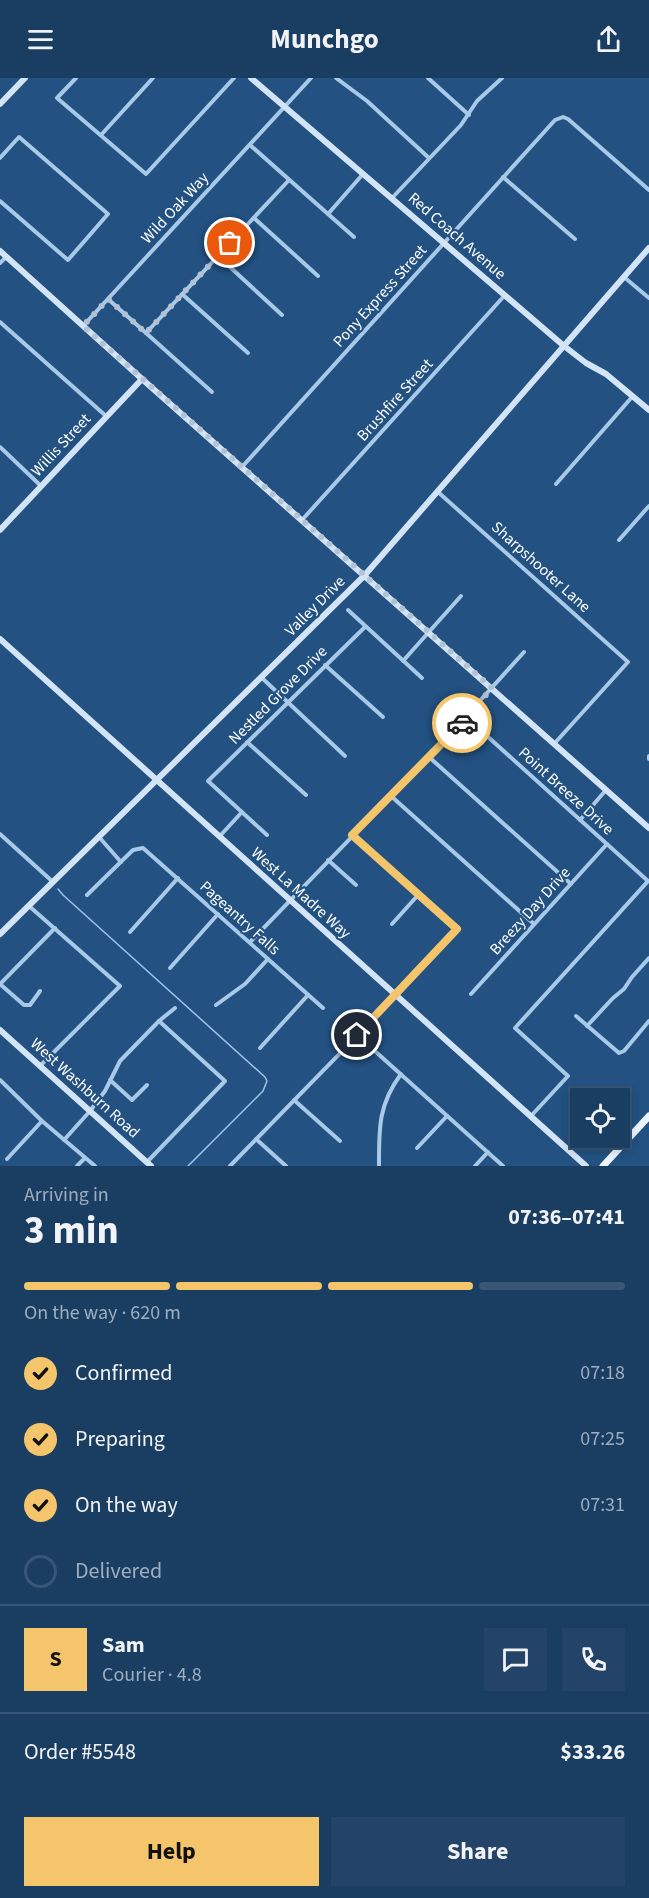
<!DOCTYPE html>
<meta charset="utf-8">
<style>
body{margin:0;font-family:"Source Sans 3",sans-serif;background:#234468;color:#f1f3f6;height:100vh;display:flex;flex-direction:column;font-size:22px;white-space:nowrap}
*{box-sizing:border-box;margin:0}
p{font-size:20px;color:#9faebe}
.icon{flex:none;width:33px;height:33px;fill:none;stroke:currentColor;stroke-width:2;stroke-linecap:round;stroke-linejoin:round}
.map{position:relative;height:1088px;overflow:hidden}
.side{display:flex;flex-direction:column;background:#1a3d62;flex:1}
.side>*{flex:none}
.controls{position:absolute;left:570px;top:1010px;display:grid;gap:12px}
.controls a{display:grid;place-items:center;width:60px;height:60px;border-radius:0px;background:#1a3d62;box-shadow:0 3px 9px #0003,0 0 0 2px #385677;font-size:30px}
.pin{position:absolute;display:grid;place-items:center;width:51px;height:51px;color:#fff;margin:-26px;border:3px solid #fff;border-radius:50%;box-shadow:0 2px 6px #0007}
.courier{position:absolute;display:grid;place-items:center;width:60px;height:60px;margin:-30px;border:4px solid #f4c56b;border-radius:50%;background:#fff;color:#222;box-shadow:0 2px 8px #0007}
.summary em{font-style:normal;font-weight:700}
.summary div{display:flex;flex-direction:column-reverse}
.summary{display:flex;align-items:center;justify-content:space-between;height:102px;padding:0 24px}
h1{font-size:39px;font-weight:700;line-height:45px}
.bar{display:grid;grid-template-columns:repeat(4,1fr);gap:9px 6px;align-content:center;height:72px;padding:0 24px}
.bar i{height:8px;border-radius:4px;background:#385677}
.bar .on{background:#f4c56b}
.bar p{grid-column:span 4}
.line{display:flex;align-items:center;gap:15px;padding:0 24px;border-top:2px solid #385677}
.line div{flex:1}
.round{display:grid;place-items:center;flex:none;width:63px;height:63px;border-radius:0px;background:#234468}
ol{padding:0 24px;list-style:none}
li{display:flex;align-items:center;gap:18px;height:66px}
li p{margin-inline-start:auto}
li .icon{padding:6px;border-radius:50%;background:#f4c56b;color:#111;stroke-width:4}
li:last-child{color:#9faebe}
li i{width:33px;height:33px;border:3px solid #385677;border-radius:50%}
.primary-button{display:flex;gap:12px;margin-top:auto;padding:12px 24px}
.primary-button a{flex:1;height:69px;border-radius:0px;background:#f4c56b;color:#111;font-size:24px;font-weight:700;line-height:69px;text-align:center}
.primary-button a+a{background:#234468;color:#f1f3f6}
header{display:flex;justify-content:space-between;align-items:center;height:78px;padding:0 24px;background:#1a3d62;font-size:27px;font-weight:700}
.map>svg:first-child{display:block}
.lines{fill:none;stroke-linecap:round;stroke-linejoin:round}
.stream{stroke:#9dc4e9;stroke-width:1.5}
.street{stroke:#a9c9e8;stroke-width:4}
.secondary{stroke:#d3e4f6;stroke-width:6}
.primary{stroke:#ebf3fe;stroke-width:7}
.done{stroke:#b2c2d3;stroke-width:6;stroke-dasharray:0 10.8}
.route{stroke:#f4c56b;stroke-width:8}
.labels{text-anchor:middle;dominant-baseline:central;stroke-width:4.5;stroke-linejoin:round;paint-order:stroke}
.street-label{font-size:16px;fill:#fff;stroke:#225182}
</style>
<header><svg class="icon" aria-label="menu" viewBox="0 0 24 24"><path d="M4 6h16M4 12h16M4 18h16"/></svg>Munchgo<svg class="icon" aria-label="share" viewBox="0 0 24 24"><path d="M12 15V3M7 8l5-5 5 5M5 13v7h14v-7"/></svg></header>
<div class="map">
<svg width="649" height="1088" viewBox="0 0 649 1088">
<rect width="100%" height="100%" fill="#225182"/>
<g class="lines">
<path class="stream" d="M58,811L63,817L265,999L267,1003L263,1013L188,1088"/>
<g class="street">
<path d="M76,0L57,20L146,96L234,0"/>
<path d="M336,0L367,23L429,80"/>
<path d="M428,0L469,37"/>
<path d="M101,57L153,0"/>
<path d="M250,67L354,159"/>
<path d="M0,80L19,59L108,136L68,182L0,123"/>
<path d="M503,99L575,161"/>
<path d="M392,120L461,47L477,23L502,0"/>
<path d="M328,136L363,96"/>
<path d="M254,140L318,198"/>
<path d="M218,178L282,237"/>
<path d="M0,185L6,179"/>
<path d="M624,199L649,220"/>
<path d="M182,216L248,275"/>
<path d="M108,221L212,314"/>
<path d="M0,244L106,338"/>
<path d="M83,248L311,0"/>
<path d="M146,255L289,102"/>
<path d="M0,369L41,408"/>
<path d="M242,389L555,42L563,39L568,41L649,112"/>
<path d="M556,406L632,319"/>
<path d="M438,414L628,584L554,666"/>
<path d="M302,442L505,217"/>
<path d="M619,462L649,428"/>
<path d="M348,532L422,600"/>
<path d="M403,583L461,518"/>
<path d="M325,587L383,639"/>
<path d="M262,600L345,678"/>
<path d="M467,640L648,803L515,950L568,998L531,1038"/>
<path d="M247,664L306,717"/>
<path d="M649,678V681"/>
<path d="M429,679L571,806"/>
<path d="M391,718L534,846"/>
<path d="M580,742L606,712"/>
<path d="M0,756L53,804"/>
<path d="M267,757L208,703L365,549"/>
<path d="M99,759L121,784"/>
<path d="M219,759L242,734"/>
<path d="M328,782L356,807"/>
<path d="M87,817L133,772L143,770L323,930"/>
<path d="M29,828L120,908L40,988"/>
<path d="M392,846L419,816"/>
<path d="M130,854L178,800"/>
<path d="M250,864L467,640L477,626L524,574"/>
<path d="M170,890L218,836"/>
<path d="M0,906L55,850"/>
<path d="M0,906L24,927H30L40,913"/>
<path d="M471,916L607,766"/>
<path d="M216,927L245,906L268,881"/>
<path d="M576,938L619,975L624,973L649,943"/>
<path d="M587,948L613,920L624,911L632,899L649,880"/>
<path d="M357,957L503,1088"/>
<path d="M260,970L308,917"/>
<path d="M0,1002L42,1043L95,1088"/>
<path d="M110,1002L132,1022L147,1007"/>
<path d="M294,1022L340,1063"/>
<path d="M256,1061L286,1088"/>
<path d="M64,1062L90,1033L105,1013L120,983L159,943L175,930"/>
<path d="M417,1070L447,1038"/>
<path d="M7,1081L42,1043"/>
<path d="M147,1084L225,1003L159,943"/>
<path d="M77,1088L85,1080"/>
<path d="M230,1088L396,918L457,851L352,757"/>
<path d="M379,1088C379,1051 378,1027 401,996"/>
<path d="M475,1088L488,1074"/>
</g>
<g class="secondary">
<path d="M251,0L564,268L586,285L606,296L649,332"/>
<path d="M0,26L25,0"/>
<path d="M0,173L142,301L649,750"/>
<path d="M0,452L142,301"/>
<path d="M0,561L586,1088"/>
<path d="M0,856L364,498L649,170"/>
<path d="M0,952L151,1088"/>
</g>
<path class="primary" d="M603,1088L649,1038"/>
</g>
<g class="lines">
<path class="done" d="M230,165L146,255L108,221L83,248L492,610L462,645"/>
<path class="route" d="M357,957L457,851L352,757L462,645"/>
</g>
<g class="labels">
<g class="street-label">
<text transform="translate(175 130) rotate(-47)">Wild Oak Way</text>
<text transform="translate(457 158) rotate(41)">Red Coach Avenue</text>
<text transform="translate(380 218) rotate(-48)">Pony Express Street</text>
<text transform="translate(395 322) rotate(-48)">Brushfire Street</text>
<text transform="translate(61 367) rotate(-47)">Willis Street</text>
<text transform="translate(541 489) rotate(42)">Sharpshooter Lane</text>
<text transform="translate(315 528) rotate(-45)">Valley Drive</text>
<text transform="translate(278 617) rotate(-45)">Nestled Grove Drive</text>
<text transform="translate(566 713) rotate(42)">Point Breeze Drive</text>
<text transform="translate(301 815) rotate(42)">West La Madre Way</text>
<text transform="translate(530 833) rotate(-48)">Breezy Day Drive</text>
<text transform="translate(240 840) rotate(42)">Pageantry Falls</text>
<text transform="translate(85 1010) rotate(42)">West Washburn Road</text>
</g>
</g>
</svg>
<div class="controls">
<a><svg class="icon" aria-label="locate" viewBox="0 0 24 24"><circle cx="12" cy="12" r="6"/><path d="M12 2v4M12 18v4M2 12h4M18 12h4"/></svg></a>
</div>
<div class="pin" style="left:230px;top:165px;background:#ea580c"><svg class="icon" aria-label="bag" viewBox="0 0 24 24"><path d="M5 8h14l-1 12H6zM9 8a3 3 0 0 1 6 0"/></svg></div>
<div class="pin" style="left:357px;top:957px;background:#1f2937"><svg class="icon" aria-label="home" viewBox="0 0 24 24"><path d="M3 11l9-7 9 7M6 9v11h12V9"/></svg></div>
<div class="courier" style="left:462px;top:645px"><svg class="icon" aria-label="car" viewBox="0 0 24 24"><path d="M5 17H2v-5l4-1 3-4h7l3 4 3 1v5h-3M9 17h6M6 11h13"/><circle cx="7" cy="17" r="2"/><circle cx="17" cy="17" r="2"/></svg></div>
</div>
<section class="side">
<div class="summary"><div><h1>3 min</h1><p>Arriving in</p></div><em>07:36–07:41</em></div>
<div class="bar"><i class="on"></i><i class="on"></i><i class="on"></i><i></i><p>On the way · 620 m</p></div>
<ol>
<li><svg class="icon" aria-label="check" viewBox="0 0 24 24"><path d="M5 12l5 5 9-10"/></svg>Confirmed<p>07:18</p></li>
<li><svg class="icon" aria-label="check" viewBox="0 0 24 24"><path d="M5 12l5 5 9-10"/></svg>Preparing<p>07:25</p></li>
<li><svg class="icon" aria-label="check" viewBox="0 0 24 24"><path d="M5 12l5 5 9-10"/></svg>On the way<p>07:31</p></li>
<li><i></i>Delivered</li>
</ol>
<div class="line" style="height:108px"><b class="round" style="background:#f4c56b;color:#111">S</b><div><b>Sam</b><p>Courier · 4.8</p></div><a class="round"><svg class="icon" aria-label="chat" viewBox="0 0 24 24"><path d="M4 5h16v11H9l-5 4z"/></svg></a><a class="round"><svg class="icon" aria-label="phone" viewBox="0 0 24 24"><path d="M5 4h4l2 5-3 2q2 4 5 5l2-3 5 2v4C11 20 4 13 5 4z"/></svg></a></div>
<div class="line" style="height:78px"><div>Order #5548</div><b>$33.26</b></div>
<div class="primary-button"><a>Help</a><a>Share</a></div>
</section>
